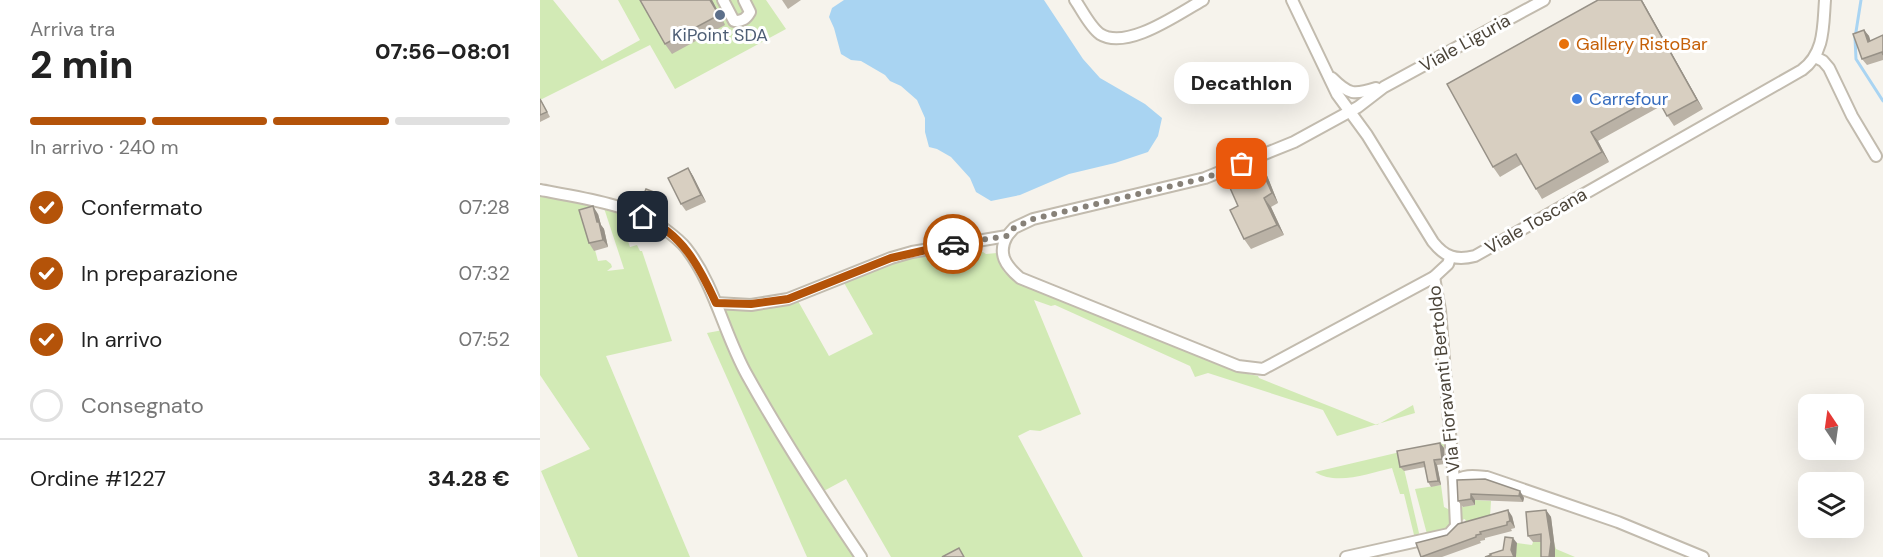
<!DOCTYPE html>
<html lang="it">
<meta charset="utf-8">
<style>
body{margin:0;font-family:"DM Sans",sans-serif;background:#f6f6f6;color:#222;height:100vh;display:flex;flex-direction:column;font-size:22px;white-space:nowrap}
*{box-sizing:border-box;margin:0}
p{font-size:20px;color:#767676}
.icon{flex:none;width:33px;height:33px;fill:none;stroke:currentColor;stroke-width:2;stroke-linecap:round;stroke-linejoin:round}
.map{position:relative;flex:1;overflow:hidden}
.drawer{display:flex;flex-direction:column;background:#fff;width:540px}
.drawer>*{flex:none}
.needle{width:39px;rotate:347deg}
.fabs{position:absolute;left:1258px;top:394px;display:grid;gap:12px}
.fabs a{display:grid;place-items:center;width:66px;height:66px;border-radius:12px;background:#fff;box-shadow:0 6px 24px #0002;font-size:30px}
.pin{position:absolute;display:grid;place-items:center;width:51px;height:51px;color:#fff;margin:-26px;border-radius:12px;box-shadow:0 3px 9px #0006}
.courier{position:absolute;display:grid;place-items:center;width:60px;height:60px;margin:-30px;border:4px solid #b45309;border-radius:50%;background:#fff;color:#222;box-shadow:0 2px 8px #0007}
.bubble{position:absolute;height:42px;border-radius:18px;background:#fff;box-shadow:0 6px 24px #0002;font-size:20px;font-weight:800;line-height:42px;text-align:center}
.overview em{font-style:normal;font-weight:800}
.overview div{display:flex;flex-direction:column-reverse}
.overview{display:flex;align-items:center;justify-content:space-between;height:102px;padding:0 30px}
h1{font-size:39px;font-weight:800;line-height:45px}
.bar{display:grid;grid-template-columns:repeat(4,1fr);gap:9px 6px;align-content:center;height:72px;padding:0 30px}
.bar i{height:8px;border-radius:4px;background:#e0e0e0}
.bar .selected{background:#b45309}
.bar p{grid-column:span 4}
.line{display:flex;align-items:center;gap:15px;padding:0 30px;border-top:2px solid #e0e0e0}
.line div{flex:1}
ol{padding:0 30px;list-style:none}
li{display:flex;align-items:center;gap:18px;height:66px}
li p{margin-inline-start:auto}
li .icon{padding:6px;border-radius:50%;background:#b45309;color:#fff;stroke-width:4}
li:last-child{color:#767676}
li i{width:33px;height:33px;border:3px solid #e0e0e0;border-radius:50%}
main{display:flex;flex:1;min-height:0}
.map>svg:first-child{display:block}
.green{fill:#d2eab5}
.water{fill:#a9d4f2}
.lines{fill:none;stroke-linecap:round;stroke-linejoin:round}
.stream{stroke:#a9d4f2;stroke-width:3}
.street-casing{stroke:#c2bbae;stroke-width:14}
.street{stroke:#fff;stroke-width:10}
.wall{fill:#bab2a6}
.shaded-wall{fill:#979187}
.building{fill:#d8cfc1;stroke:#979187;stroke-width:1.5}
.done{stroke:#878178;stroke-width:6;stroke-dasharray:0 10.8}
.route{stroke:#b45309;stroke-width:8}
.service-dot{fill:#5c6f8a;stroke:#fff;stroke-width:2}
.food-dot{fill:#e8710a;stroke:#fff;stroke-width:2}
.shop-dot{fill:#3f7fe0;stroke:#fff;stroke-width:2}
.labels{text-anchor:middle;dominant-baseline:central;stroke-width:6;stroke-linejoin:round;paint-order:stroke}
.service-label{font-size:18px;fill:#4e5e75;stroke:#fff}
.street-label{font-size:18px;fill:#4b4439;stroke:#fff}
.food-label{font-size:18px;fill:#c56008;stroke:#fff;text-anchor:start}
.shop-label{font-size:18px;fill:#366cbe;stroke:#fff;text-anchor:start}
</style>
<main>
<section class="drawer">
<div class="overview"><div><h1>2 min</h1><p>Arriva tra</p></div><em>07:56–08:01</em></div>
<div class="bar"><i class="selected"></i><i class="selected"></i><i class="selected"></i><i></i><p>In arrivo · 240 m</p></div>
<ol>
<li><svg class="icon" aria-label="check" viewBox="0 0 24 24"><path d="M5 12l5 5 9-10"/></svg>Confermato<p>07:28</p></li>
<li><svg class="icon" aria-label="check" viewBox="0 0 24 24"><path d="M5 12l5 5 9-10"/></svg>In preparazione<p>07:32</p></li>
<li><svg class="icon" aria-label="check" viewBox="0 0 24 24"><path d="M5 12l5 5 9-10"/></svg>In arrivo<p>07:52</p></li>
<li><i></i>Consegnato</li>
</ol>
<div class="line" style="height:78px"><div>Ordine #1227</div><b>34.28 €</b></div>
</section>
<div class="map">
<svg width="1343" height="557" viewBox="0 0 1343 557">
<rect width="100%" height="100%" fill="#f6f3ec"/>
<g class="green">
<path d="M0,0H13L62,61L100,40L78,0H226L246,29L135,89L110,45L0,100Z"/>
<path d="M0,194L46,203L54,208L55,250L58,261L66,260L71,264L72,267L67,271L84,269L63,205L77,209L90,247L97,245L100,251H102L132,341L66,356L150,557H38L1,471L50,449L0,375Z"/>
<path d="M432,245L446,254L457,253L464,272L480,284L699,372L718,376L719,378L837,425L873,405L875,413L797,436L783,410L668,373L655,377L650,366L515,305L511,306L494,300L541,414L500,431L490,430L478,436L543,557H351L306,479L282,492L205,367L183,308L223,309L242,303L250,305L258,301L289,356L333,334L303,281L331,270L371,256Z"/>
<path d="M183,330L317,557H267L167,333Z"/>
<path d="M907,441L909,450L906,451L905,447L861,456L879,533L877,539H875L864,494H860L852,468C829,473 797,486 775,472Z"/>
<path d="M901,485L904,507L910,510L911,522L907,532L887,534L875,489Z"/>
<path d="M935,500L951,501L950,517L926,522L925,519L922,520L919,507L935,505Z"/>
<path d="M1013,540L1016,549L1035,557H1015V549L1004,557H976L975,553L977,543L992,545L993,542Z"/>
</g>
<path class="water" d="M304,0H504L543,59L560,78L605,104L622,118L618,136L608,152L575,163L529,174L480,195L451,201L436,192L430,178L411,157L397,149L389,147L385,132V118L377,100L361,86L350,81L345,75L321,61L311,60L301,54L294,28L289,17L292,8Z"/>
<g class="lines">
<path class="stream" d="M1321,0L1315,38L1316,59L1343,101"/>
<g class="street-casing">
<g id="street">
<path d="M183,0L194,21C203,21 206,19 210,12L204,0"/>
<path d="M535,0C542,10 550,27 560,34C587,51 639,13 663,0"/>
<path d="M752,0L797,94L827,135L893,242C905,257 916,261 935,256L1262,70C1285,53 1283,26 1285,0"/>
<path d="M1275,57L1283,61L1289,68L1312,116L1336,156"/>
<path d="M792,78C809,95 814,95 836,88"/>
<path d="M0,190C32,196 92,205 118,224C127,231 139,239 146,248C175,285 184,334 207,375C242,438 281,498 321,557"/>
<path d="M467,236C457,254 466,266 480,278L698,366L723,369L894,277L908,264L910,258"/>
<path d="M894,277L900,310L914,482"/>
<path d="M176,303L211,305L248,299L351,258L372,252L467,236L474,228L493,219L665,178L754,142L818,107L844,87L1004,0"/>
<path d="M806,557L909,534L916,526L914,482C924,474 935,476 947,477L1078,522L1163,557"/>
</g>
</g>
<use href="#street" class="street"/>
</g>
<g class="wall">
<path d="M100,0H172L185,25L132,54L125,44Z"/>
<path d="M242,0H261L248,9Z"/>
<path d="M1102,0L1163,109L1134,126L1121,106L1058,141L1069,162L1002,199L996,189L982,164L960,177L953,167Z"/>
<path d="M1324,30L1329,36L1330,41L1343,35V60L1327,65L1322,59Z"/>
<path d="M0,98L10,117L0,122Z"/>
<path d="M148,168L153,176L166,202L146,211L141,204Z"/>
<path d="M726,173L738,203L731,207L744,235L711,249L704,239L698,206Z"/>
<path d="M119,194L123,199L116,214L103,208L100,203Z"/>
<path d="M58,214L61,225L64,229L68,247L54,251L49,243Z"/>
<path d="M900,443L904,448L905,464L897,465L901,485L891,487L888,482L885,467L864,471L860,467Z"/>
<path d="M917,480L980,491L984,498L983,502L935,500V505L923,507L918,501Z"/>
<path d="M1006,510L1011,517L1015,549L1001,542H993L988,536Z"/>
<path d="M972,516L975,528L971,529L972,531L945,538V540L940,541L941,543L902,557H881L907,535Z"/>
</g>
<g class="shaded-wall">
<path d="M170,0H172L185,25Z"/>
<path d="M1101,0H1102L1163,109L1157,100Z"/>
<path d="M1324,30L1329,36L1333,49L1328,42Z"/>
<path d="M1051,132L1058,141L1069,162L1062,152Z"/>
<path d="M719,164L726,173L738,203L732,193Z"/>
<path d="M148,168L153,176L166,202L161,195Z"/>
<path d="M119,194L123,199L116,214L113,209Z"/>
<path d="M724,198L731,207L744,235L737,225Z"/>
<path d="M53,206L58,214L61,225L64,229L68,247L63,240L57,222Z"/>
<path d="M900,443L904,448L905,464L902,459Z"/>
<path d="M894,460L897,465L901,485L898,481Z"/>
<path d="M980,491L984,498L983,502L979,496Z"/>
<path d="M931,494L935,500V505L931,499Z"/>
<path d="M968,510L972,516L975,528L970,521Z"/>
<path d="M1006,510L1011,517L1015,549V557H1009Z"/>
<path d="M973,538L977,543L976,557H974L971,550Z"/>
</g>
<g class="building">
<path d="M100,0H170L179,15L125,44Z"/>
<path d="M1058,0H1101L1157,100L1127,116L1116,96L1051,132L1062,152L996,189L976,154L953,167L907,84Z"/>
<path d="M1324,30L1328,42L1343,35V55L1342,52L1322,59L1313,34Z"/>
<path d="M0,99L7,112L0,115Z"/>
<path d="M719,164L732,193L724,198L737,225L704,239L690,210L698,206L686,179Z"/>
<path d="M148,168L161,195L141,204L128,178Z"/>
<path d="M106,189L119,194L113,209L100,203Z"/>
<path d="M53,206L57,222H59L63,240L49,243L39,210Z"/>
<path d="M900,443L902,459L894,460L898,481L888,482L884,462L860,467L857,451Z"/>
<path d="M945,479L980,491L979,496L931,494V499L918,501L917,480Z"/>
<path d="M968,510L970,521L967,522V525L940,532L941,534L936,535V537L881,557L876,543L907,535L918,524Z"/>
<path d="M1006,510L1011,542L1009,557H1001V534L988,536L986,512Z"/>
<path d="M965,537L973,538L971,550L974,557H945L951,555L950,554L963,550Z"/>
<path d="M419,548L424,557H402Z"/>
</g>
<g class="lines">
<path class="done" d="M413,244L467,236L474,228L493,219L665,178L702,164"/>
<path class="route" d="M103,217C142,233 159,266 176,303L211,304L248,299L351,258L413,244"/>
</g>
<circle class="service-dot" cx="180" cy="15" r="6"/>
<circle class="food-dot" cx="1024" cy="44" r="6"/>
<circle class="shop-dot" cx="1037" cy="99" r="6"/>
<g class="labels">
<g class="service-label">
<text x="180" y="35">KiPoint SDA</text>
</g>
<g class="street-label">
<text transform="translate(925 43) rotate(-29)">Viale Liguria</text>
<text transform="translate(996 221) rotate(-30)">Viale Toscana</text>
<text transform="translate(904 379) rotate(-96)">Via Fioravanti Bertoldo</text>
</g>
<g class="food-label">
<text x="1036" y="44">Gallery RistoBar</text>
</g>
<g class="shop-label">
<text x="1049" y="99">Carrefour</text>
</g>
</g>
</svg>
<div class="fabs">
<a><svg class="needle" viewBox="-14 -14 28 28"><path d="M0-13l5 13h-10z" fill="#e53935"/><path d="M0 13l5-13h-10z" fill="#767676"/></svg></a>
<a><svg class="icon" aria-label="layers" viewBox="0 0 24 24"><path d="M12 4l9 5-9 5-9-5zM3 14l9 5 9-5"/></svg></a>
</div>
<div class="pin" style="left:702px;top:164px;background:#ea580c"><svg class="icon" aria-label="bag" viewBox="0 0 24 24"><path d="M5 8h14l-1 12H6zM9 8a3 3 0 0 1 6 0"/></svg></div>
<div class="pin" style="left:103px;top:217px;background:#1f2937"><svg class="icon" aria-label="home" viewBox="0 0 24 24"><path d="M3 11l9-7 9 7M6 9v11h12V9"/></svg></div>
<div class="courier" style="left:413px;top:244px"><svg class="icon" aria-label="car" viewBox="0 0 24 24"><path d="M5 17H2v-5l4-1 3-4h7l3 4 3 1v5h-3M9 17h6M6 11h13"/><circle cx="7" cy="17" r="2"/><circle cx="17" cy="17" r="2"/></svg></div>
<div class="bubble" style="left:634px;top:62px;width:135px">Decathlon</div>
</div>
</main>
